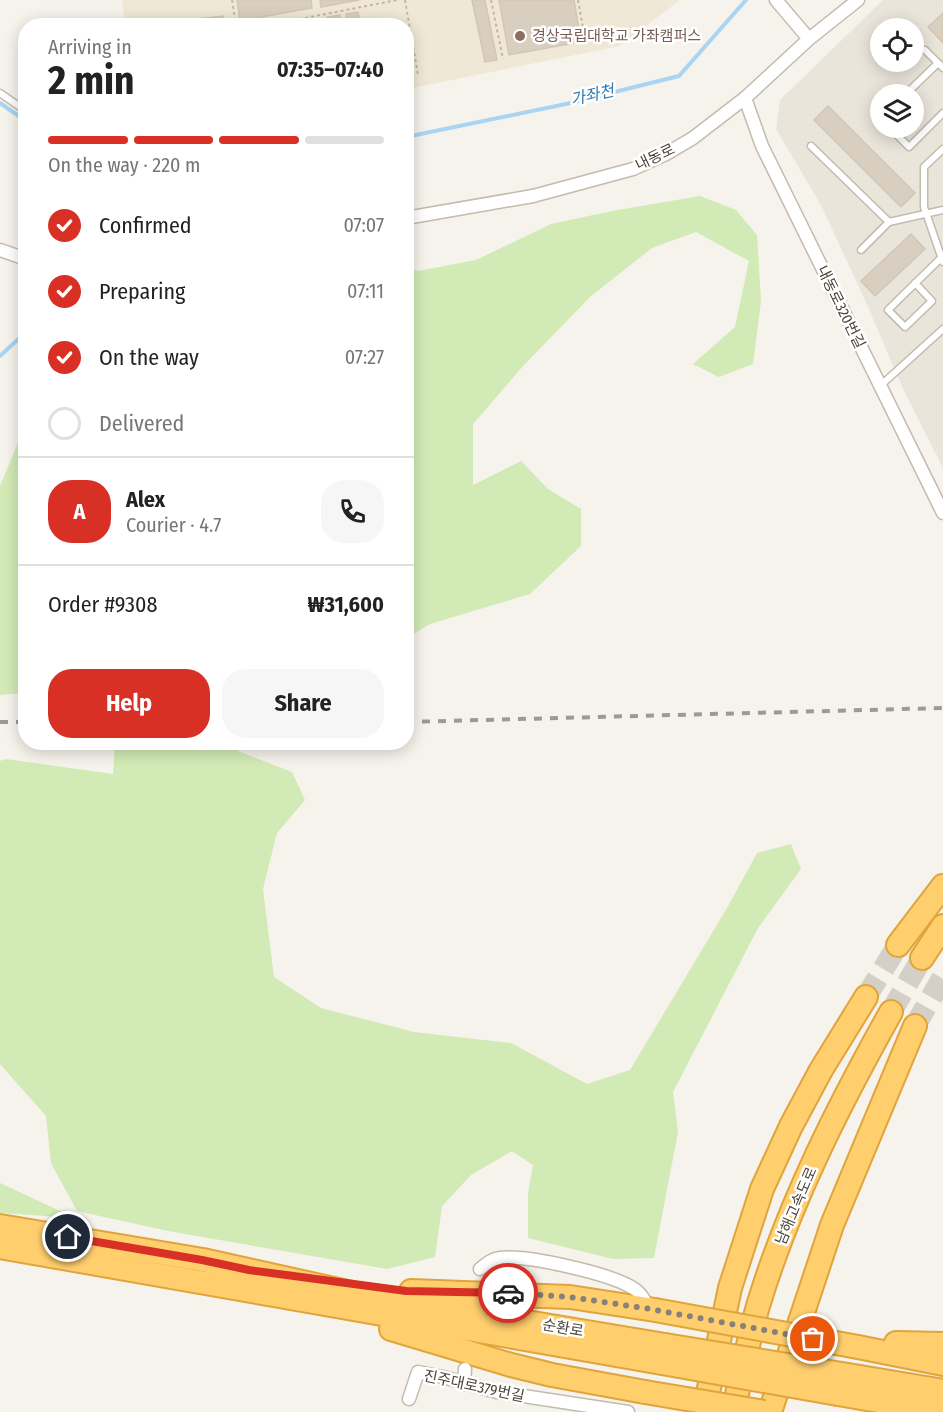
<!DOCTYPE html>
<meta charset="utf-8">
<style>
body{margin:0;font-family:"Fira Sans Condensed","Noto Sans KR",sans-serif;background:#f6f6f6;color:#222;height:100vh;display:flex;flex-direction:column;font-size:22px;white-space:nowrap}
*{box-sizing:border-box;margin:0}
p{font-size:20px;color:#767676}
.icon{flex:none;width:33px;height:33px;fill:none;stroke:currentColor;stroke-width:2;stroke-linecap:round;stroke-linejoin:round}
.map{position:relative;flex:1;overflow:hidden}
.panel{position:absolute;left:18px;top:18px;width:396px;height:732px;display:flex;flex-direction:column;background:#fff;border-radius:24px;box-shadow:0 3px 15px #0003}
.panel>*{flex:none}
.fabs{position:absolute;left:870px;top:18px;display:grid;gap:12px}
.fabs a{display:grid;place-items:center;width:54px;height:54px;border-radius:50%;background:#fff;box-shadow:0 3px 15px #0003;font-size:30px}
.pin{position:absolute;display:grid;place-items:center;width:51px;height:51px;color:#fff;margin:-26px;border:3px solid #fff;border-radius:50%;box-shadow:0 2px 6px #0007}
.courier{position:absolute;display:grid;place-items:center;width:60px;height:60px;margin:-30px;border:4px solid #d93025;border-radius:50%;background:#fff;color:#222;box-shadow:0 2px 8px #0007}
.head em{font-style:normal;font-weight:700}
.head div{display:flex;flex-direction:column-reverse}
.head{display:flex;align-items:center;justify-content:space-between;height:102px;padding:0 30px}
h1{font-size:39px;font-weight:700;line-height:45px}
.bar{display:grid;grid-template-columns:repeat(4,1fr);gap:9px 6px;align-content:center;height:72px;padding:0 30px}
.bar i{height:8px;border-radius:4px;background:#e0e0e0}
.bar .active{background:#d93025}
.bar p{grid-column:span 4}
.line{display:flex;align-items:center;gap:15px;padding:0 30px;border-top:2px solid #e0e0e0}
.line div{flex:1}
.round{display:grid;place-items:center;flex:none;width:63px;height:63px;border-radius:24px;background:#f6f6f6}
ol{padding:0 30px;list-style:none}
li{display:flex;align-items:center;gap:18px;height:66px}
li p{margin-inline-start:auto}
li .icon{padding:6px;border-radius:50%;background:#d93025;color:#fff;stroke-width:4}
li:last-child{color:#767676}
li i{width:33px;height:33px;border:3px solid #e0e0e0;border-radius:50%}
.action{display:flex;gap:12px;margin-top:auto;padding:12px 30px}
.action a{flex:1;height:69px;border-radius:24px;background:#d93025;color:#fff;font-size:24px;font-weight:700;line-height:69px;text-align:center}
.action a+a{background:#f6f6f6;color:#222}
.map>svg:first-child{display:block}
.residential{fill:#eae5da;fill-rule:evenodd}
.education{fill:#efe8d6}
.green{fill:#d2eab5}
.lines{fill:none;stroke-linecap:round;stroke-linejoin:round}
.stream{stroke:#a9d4f2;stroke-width:4}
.building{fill:#d8cfc1;stroke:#d3c7b4;stroke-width:1.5}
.highway-tunnel{stroke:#d4d0c8;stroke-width:22;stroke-dasharray:22 11;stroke-linecap:butt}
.lane-casing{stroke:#c2bbae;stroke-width:9}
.street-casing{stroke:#c2bbae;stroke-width:15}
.highway-casing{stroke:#e0a43c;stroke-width:26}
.path{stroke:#c4b79f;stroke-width:2;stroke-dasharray:3 3;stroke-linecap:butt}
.lane{stroke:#fff;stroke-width:6}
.street{stroke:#fff;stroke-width:12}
.highway{stroke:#ffcf6e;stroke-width:22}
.rail{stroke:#9a9a9a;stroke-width:4;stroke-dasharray:8 8;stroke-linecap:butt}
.highway-bridge-casing{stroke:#e0a43c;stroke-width:26;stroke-linecap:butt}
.highway-bridge{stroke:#ffcf6e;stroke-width:22}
.done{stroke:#878178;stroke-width:6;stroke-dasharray:0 10.8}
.route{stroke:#d93025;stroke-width:8}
.education-dot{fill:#8d6e63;stroke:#fff;stroke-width:2}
.labels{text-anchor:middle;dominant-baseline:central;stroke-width:5;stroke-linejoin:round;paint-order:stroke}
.education-label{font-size:15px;fill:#785e54;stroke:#fff;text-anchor:start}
.street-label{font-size:15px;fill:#4b4439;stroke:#fff}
.water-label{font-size:16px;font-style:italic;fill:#2e7ab2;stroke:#fff}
</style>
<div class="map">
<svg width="943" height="1412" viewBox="0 0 943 1412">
<rect width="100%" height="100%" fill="#f6f3ec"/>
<path class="residential" d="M883,0H943V468L903,389L869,309L821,205L776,129L780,100ZM880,28H914V62H880ZM880,94H914V128H880Z"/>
<path class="education" d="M122,0H680L620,46L407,89L406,26L125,25Z"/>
<g class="green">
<path d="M700,196L736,210L757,235L761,301L753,364L719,377L693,364L735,327L749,261L696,232L652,248L590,297L524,365L473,424V485L521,461L548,489L581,509V546L530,594L430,624L407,638V267L418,271L476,260L551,224L612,211Z"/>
<path d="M25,426V693L0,695V486Z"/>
<path d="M236,742L238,751L292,772L305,800L277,833L263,889L274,977L321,1008L414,1032L511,1043L587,1084L630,1070L727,908L757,853L791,844L801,869L758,928L673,1092L678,1132L654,1258L613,1259L528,1238V1193L533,1165L512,1151L471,1175L442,1206L435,1257L387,1269L168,1231L77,1211L51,1163L46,1116L0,1064V761L6,759L113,774L115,743Z"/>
<path d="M0,1183L75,1218L0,1213Z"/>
</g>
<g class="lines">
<g class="stream">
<path d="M0,103L26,121"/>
<path d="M406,137L566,104L679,76L746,0"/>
<path d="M0,356L26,332"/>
</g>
</g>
<g class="building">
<path d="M237,0H311L312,8L240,21Z"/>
<path d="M320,0H359L321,7Z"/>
<path d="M472,0H485L497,60L485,62Z"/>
<path d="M499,0H574L581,42L509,55Z"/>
<path d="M358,12L361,26H348L346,14Z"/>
<path d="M943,13V43L928,27Z"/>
<path d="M340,15L342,26H329L327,17Z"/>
<path d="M223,16L224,26H135Z"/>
<path d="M318,19L319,26H306L305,22Z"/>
<path d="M828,106L915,193L901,207L814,120Z"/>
<path d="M911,234L925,249L875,296L861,281Z"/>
</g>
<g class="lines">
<g class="highway-tunnel">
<path d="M866,997L898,945"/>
<path d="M891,1012L922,958"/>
<path d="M915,1026L943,977"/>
</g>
<g class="lane-casing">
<g id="lane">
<path d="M914,48L925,50L943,68"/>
<path d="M899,62L900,67"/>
<path d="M0,93L26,111"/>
<path d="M906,94L938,63"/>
<path d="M890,128L909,147L943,113"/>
<path d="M811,146L889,222L861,250"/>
<path d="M943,149L924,167V207L943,262"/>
<path d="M889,222L943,210"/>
<path d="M915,283L932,301L905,327L888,310L941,258"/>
<path d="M880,386L943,329"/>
</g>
</g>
<g class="street-casing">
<g id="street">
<path d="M776,0L809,39"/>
<path d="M745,98L762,146L943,513"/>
<path d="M406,218L533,196L633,169L666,154L693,138L745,98L809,39L858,0"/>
<path d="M0,250L26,259"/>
<path d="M480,1269C487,1263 492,1259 500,1258C528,1255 614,1274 636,1290C642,1295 646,1302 650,1309"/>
<path d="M464,1384L465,1369"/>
<path d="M409,1399L418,1372L443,1377L497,1392L628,1412"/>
</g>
</g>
<g class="highway-casing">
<g id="highway">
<path d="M898,945L943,886"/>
<path d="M922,958L943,926"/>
<path d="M0,1226L203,1260L352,1293L665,1345"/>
<path d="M0,1247L662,1363"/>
<path d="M411,1291L570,1297L655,1310"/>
<path d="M391,1329L511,1365L552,1375L645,1392"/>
<path d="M896,1343L943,1344"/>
<path d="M858,1347L943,1364"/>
<path d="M842,1374L943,1391"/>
<path d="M838,1394L943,1412"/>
<path d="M704,1412L730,1288L762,1189L791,1126L821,1070L866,997"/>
<path d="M733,1412C741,1377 748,1341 758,1306C789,1203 839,1105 891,1012"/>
<path d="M770,1412L832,1225L915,1026"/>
</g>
</g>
<g class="path">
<path d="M232,0L236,26"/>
<path d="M405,0L418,75"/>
<path d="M491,0L503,59"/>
<path d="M578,0L586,44"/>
<path d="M264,26L397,0"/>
</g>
<use href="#lane" class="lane"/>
<use href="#street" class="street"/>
<use href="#highway" class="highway"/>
<g class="rail">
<path d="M0,722H26"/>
<path d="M406,722L943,708"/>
</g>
<g class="highway-bridge-casing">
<g id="highway-bridge">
<path d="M655,1310L858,1347"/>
<path d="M665,1345L842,1374"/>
<path d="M662,1363L838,1394"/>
<path d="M645,1392L764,1412"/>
</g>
</g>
<use href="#highway-bridge" class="highway-bridge"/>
</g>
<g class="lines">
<path class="done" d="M508,1293L570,1297L650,1309L813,1339"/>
<path class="route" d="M68,1237L202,1260L249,1270L406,1291L508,1293"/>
</g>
<circle class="education-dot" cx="520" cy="36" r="6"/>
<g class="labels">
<g class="education-label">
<text x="532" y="36">경상국립대학교 가좌캠퍼스</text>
</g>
<g class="street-label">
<text transform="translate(655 157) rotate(-26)">내동로</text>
<text transform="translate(841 307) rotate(64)">내동로320번길</text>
<text transform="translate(796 1206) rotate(-67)">남해고속도로</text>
<text transform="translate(563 1328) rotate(10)">순환로</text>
<text transform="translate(474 1386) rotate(12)">진주대로379번길</text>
</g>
<g class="water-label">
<text transform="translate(592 95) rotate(-13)">가좌천</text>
</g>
</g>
</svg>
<div class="fabs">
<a><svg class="icon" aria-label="locate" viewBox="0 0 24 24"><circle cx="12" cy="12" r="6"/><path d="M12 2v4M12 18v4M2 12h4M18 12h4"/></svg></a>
<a><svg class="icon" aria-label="layers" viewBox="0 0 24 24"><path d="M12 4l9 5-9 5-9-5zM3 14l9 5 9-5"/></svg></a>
</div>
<div class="pin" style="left:813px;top:1339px;background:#ea580c"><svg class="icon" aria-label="bag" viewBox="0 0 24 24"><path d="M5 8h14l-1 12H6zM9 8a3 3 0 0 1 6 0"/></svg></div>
<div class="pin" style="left:68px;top:1237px;background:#1f2937"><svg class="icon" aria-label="home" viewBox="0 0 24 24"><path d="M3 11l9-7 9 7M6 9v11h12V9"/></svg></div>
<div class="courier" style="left:508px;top:1293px"><svg class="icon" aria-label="car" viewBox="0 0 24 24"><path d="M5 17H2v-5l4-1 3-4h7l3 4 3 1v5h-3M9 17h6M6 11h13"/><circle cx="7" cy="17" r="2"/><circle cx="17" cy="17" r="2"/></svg></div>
<section class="panel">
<div class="head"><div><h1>2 min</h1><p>Arriving in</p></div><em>07:35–07:40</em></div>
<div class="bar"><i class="active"></i><i class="active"></i><i class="active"></i><i></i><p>On the way · 220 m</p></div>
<ol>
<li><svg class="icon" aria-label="check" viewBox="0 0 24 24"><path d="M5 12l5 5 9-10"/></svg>Confirmed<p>07:07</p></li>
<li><svg class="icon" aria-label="check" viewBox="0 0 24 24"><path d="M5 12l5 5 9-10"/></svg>Preparing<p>07:11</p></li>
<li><svg class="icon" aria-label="check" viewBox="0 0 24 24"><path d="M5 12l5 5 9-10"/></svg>On the way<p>07:27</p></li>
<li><i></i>Delivered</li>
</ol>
<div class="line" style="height:108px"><b class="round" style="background:#d93025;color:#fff">A</b><div><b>Alex</b><p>Courier · 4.7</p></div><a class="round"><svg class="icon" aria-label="phone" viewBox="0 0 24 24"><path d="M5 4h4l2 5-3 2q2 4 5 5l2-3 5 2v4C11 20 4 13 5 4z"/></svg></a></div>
<div class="line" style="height:78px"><div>Order #9308</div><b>₩31,600</b></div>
<div class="action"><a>Help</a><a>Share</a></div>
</section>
</div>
